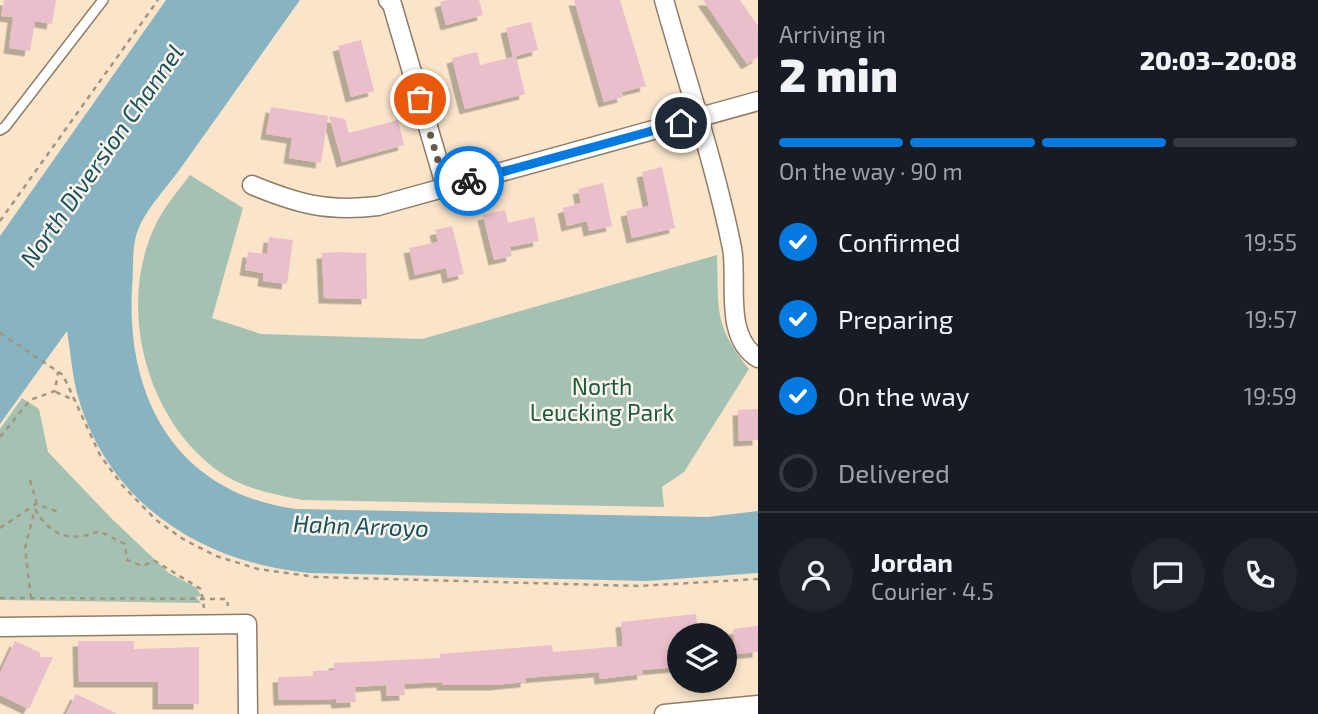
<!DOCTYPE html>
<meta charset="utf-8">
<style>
body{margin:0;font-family:"Exo 2",sans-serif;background:#20242c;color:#f1f3f6;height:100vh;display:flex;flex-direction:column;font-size:26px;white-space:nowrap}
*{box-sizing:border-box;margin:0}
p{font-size:23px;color:#9ea1a6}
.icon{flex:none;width:38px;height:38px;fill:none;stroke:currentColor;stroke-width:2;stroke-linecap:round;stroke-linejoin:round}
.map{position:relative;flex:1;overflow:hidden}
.side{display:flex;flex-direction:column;background:#171b24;width:560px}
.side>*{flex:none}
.fabs{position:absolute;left:667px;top:623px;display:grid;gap:14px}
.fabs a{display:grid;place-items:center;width:70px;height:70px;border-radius:50%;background:#171b24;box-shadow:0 4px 10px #0003;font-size:35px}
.pin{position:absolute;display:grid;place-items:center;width:60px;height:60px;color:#fff;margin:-30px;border:4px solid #fff;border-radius:50%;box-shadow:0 2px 7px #0007}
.courier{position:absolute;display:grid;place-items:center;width:70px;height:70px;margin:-35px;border:5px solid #057be2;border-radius:50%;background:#fff;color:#222;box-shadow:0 2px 9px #0007}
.overview em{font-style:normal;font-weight:800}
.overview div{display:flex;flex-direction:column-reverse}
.overview{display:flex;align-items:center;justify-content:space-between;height:119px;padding:0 21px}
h1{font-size:46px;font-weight:800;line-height:52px}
.bar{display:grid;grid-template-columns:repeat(4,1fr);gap:10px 7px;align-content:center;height:84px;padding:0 21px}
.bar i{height:9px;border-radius:5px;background:#363941}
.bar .on{background:#057be2}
.bar p{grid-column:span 4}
.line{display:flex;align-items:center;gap:18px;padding:0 21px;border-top:2px solid #363941}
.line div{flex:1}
.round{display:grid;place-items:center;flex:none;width:74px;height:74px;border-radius:37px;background:#20242c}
ol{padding:0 21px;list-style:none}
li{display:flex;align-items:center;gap:21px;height:77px}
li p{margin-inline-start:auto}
li .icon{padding:7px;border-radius:50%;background:#057be2;color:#fff;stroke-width:4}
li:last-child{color:#9ea1a6}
li i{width:38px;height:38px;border:4px solid #363941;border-radius:50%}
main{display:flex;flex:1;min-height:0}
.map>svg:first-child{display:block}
.green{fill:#a5c1b2}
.water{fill:#88b4c2}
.building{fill:#e9bfcc;filter:url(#shadow)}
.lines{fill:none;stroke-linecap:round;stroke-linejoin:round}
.lane-casing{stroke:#907d65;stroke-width:12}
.street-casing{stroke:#907d65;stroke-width:21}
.path{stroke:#a49581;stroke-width:2.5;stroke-dasharray:5 5;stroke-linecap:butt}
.lane{stroke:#fff;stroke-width:9}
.street{stroke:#fff;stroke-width:18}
.done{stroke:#675b4c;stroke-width:7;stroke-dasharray:0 12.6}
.route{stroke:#057be2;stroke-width:9}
.labels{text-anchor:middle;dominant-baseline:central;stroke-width:5;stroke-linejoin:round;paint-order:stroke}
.park-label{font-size:23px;fill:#1b5d42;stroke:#fdf4ea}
.water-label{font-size:24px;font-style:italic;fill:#145161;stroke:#fdf4ea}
</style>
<main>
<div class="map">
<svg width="758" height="714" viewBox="0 0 758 714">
<defs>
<filter id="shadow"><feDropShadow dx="-5.5" dy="5.5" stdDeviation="0" flood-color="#0004"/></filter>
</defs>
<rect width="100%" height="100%" fill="#fae5cb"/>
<g class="green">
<path d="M190,175L243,208L212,318L261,334L422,339L717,255C719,310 713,324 749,369L684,472L662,487L664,507L303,500C272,494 240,488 214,468C145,415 118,307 154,228C163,208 177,192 190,175Z"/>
<path d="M22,398L39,409L48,452L112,519L169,573L197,588L201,596L196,597L201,603L0,600V429Z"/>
</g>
<path class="water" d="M166,0H300C260,56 220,113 180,169C167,187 146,209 138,230C131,247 134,270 132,288C126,400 178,493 296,509L708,517L758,511V573L647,581L309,573C204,563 111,506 79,400C72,377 71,354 67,331L0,424V236Z"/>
<g class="building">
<path d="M4,0H56L52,24L35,21L30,51L9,48L13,17L1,16Z"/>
<path d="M447,0H479L483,15L446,25L440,2Z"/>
<path d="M574,0H620L646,86L622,92L623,97L604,102Z"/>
<path d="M703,0H740L758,26V57L747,64Z"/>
<path d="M531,22L538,50L516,56L525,94L465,109L452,58L477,52L480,65L513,57L506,28Z"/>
<path d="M361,40L374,91L351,97L338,46Z"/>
<path d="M271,107L328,116L321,163L289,158L292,138L266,134Z"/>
<path d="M329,116L345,119L349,133L398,120L404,145L342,162Z"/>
<path d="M662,167L675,228L632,238L626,211L649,206L642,172Z"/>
<path d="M603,183L612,226L589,231L587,221L567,226L563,208L581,203L578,189Z"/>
<path d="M505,210L508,223L534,217L539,241L510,247L512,256L494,260L483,215Z"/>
<path d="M452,226L464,274L448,278L446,268L415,275L409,248L438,242L435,230Z"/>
<path d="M269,237L293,240L287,284L263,281L264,273L245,270L248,252L267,254Z"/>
<path d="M338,252L366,253L367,299L324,298L322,253Z"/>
<path d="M758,409V440L739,441L738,410Z"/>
<path d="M696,614L698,635H679V667L642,670L643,674L600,679L599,672L526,678V682L495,685H442V682L404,684L405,695L387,696L386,685L355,687L356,702L337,703L336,699L279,700L278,677L313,676V671L334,670V663L440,658V654L552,645L553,652L623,646L621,622Z"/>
<path d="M758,626V652L736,654L733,629Z"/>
<path d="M15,641L41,653L39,657H53L29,709L0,695V673Z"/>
<path d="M78,641H134V649L199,647V704H158V682H79Z"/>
<path d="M76,694L118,714H66Z"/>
</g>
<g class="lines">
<g class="lane-casing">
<path id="lane" d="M0,130L5,127L103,0"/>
</g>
<g class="street-casing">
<g id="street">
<path d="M388,0L392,4L446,188"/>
<path d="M664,0C687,82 715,164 732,248C738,280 723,337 758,358"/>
<path d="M252,185C298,204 327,212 378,206L758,101"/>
<path d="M0,627L247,624L248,714"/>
<path d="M664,714L758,705"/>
</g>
</g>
<g class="path">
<path d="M0,221L158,0"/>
<path d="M0,333L63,375L100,455L122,485L156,520L183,539L216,556L258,569L316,577L639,586L758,579"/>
<path d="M56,392L76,401"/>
<path d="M0,437L30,400L55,391L58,372"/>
<path d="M30,480L36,500L35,509C50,536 71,543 99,531L125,544L127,560L142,566L155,561L201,589L204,608"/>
<path d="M0,528L36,504L59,512"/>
<path d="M0,598L227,599L228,606"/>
<path d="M31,598L25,548L35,509"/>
</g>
<use href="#lane" class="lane"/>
<use href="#street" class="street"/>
</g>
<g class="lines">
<path class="done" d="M420,99L446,188L469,181"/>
<path class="route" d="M469,181L681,123"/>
</g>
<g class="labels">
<g class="park-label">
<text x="602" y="386">North<tspan x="602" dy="26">Leucking Park</tspan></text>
</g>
<g class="water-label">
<text transform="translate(101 155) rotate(-55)">North Diversion Channel</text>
<text transform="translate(361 525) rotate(2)">Hahn Arroyo</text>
</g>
</g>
</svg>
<div class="fabs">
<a><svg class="icon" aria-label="layers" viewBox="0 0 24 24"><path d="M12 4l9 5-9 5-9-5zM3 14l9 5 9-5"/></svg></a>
</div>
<div class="pin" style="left:420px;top:99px;background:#ea580c"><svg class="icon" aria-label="bag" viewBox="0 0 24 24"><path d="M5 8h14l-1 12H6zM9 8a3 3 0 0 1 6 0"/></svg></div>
<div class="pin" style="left:681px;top:123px;background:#1f2937"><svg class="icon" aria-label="home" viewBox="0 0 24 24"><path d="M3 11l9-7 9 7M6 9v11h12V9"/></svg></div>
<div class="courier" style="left:469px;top:181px"><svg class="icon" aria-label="bike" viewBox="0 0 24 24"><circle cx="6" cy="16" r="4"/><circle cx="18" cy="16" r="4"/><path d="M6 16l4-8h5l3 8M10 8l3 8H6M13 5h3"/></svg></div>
</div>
<section class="side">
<div class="overview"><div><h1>2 min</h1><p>Arriving in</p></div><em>20:03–20:08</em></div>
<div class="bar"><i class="on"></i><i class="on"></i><i class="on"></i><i></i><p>On the way · 90 m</p></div>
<ol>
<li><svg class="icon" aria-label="check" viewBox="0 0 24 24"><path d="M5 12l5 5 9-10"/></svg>Confirmed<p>19:55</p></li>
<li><svg class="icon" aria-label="check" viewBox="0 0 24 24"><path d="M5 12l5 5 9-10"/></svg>Preparing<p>19:57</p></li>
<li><svg class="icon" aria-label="check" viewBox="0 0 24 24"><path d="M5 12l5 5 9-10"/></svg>On the way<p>19:59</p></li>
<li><i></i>Delivered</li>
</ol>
<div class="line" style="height:126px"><a class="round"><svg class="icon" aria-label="person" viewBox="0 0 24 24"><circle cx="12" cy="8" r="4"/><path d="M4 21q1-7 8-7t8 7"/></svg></a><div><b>Jordan</b><p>Courier · 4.5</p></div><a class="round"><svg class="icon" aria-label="chat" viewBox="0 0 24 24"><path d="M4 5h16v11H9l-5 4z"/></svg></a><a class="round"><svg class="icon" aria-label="phone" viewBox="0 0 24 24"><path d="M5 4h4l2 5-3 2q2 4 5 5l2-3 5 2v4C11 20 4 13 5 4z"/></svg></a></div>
</section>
</main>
